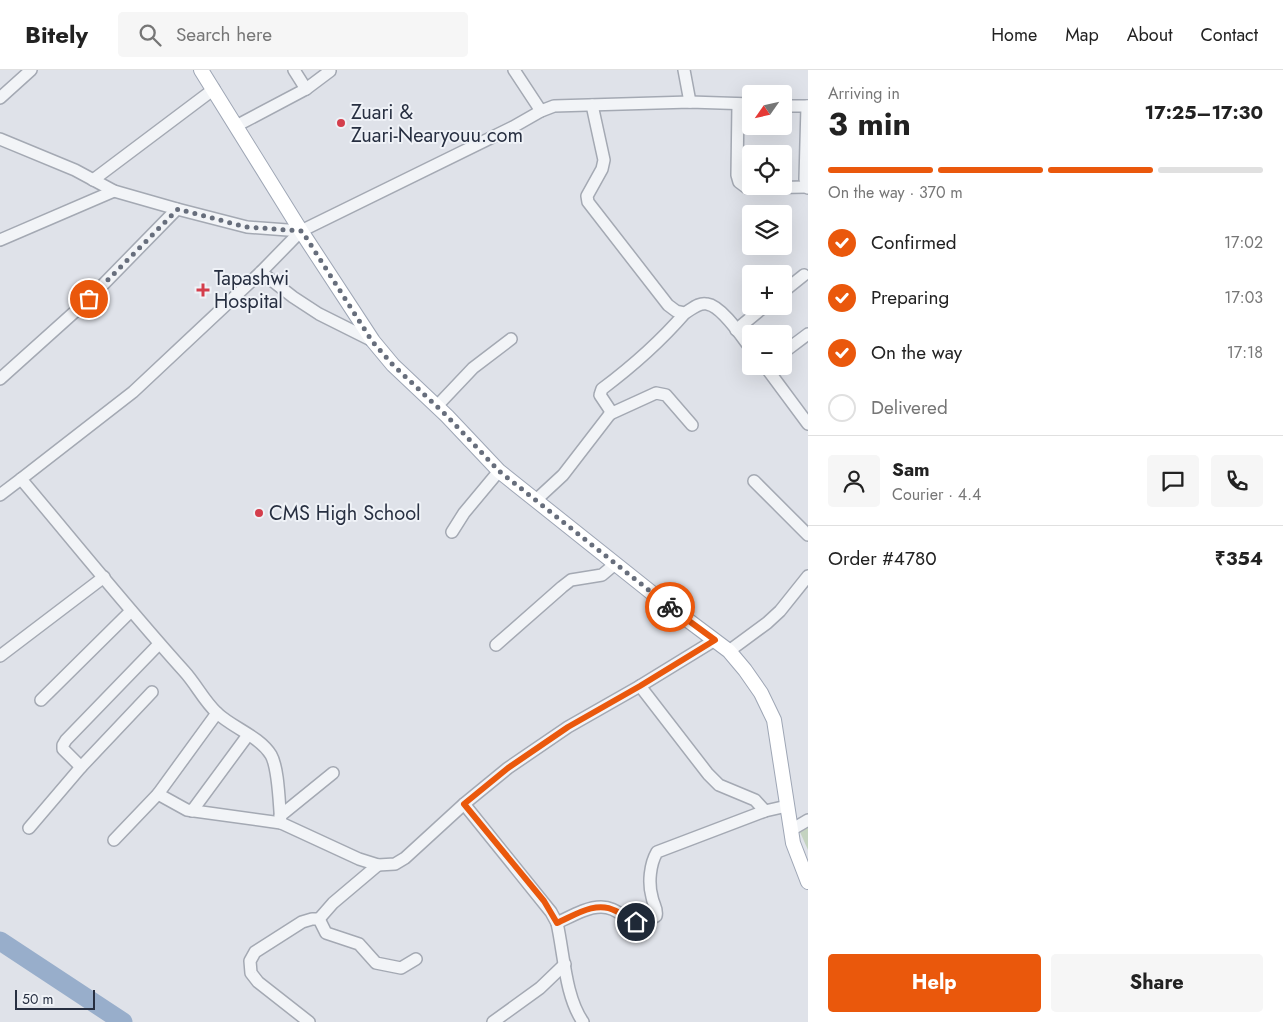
<!DOCTYPE html>
<meta charset="utf-8">
<style>
body{margin:0;font-family:Jost,sans-serif;background:#f6f6f6;color:#222;height:100vh;display:flex;flex-direction:column;font-size:19px;white-space:nowrap}
*{box-sizing:border-box;margin:0}
p{font-size:16px;color:#767676}
.icon{flex:none;width:28px;height:28px;fill:none;stroke:currentColor;stroke-width:2;stroke-linecap:round;stroke-linejoin:round}
.map{position:relative;flex:1;overflow:hidden}
.side{display:flex;flex-direction:column;background:#fff;width:475px}
.side>*{flex:none}
.needle{width:32px;rotate:236deg}
.fabs{position:absolute;left:742px;top:15px;display:grid;gap:10px}
.fabs a{display:grid;place-items:center;width:50px;height:50px;border-radius:5px;background:#fff;box-shadow:0 5px 20px #0002;font-size:25px}
.scale{position:absolute;left:15px;bottom:12px;width:80px;box-sizing:border-box;padding-left:5px;border:2px solid #272f41;border-top:0;font-size:14px;line-height:18px;white-space:nowrap;color:#272f41;-webkit-text-stroke:4px #eff2f7;paint-order:stroke}
.pin{position:absolute;display:grid;place-items:center;width:42px;height:42px;color:#fff;margin:-21px;border:2px solid #fff;border-radius:50%;box-shadow:0 1px 5px #0007}
.courier{position:absolute;display:grid;place-items:center;width:50px;height:50px;margin:-25px;border:4px solid #ea580c;border-radius:50%;background:#fff;color:#222;box-shadow:0 1px 6px #0007}
.overview em{font-style:normal;font-weight:700}
.overview div{display:flex;flex-direction:column-reverse}
.overview{display:flex;align-items:center;justify-content:space-between;height:85px;padding:0 20px}
h1{font-size:32px;font-weight:700;line-height:38px}
.bar{display:grid;grid-template-columns:repeat(4,1fr);gap:8px 5px;align-content:center;height:60px;padding:0 20px}
.bar i{height:6px;border-radius:4px;background:#e0e0e0}
.bar .current{background:#ea580c}
.bar p{grid-column:span 4}
.line{display:flex;align-items:center;gap:12px;padding:0 20px;border-top:1px solid #e0e0e0}
.line div{flex:1}
.round{display:grid;place-items:center;flex:none;width:52px;height:52px;border-radius:5px;background:#f6f6f6}
ol{padding:0 20px;list-style:none}
li{display:flex;align-items:center;gap:15px;height:55px}
li p{margin-inline-start:auto}
li .icon{padding:5px;border-radius:50%;background:#ea580c;color:#fff;stroke-width:4}
li:last-child{color:#767676}
li i{width:28px;height:28px;border:2px solid #e0e0e0;border-radius:50%}
.cta{display:flex;gap:10px;margin-top:auto;padding:10px 20px}
.cta a{flex:1;height:58px;border-radius:5px;background:#ea580c;color:#fff;font-size:20px;font-weight:700;line-height:58px;text-align:center}
.cta a+a{background:#f6f6f6;color:#222}
header{display:flex;align-items:center;gap:30px;box-sizing:border-box;height:70px;padding:0 25px;background:#fff;border-bottom:1px solid #e0e0e0}
header strong{font-size:24px}
nav{display:flex;gap:28px;margin-inline-start:auto;font-size:18px}
.search{width:350px;height:45px;background:#f6f6f6;display:flex;align-items:center;gap:12px;box-sizing:border-box;padding:0 18px;border-radius:5px;color:#767676;font-size:19px}
main{display:flex;flex:1;min-height:0}
.map>svg:first-child{display:block}
.green{fill:#c4d3c0}
.lines{fill:none;stroke-linecap:round;stroke-linejoin:round}
.river{stroke:#98aecb;stroke-width:19}
.minor-casing{stroke:#a4a9b3;stroke-width:14}
.major-casing{stroke:#9ea6b5;stroke-width:16}
.minor{stroke:#f2f4f7;stroke-width:11}
.major{stroke:#fff;stroke-width:14}
.done{stroke:#676e7c;stroke-width:5;stroke-dasharray:0 9}
.route{stroke:#ea580c;stroke-width:6}
.poi-dot{fill:#d43e4c;stroke:#eff2f7;stroke-width:2}
.labels{text-anchor:middle;dominant-baseline:central;stroke-width:4;stroke-linejoin:round;paint-order:stroke}
.poi-label{font-size:20px;fill:#272f41;stroke:#eff2f7;text-anchor:start}
</style>
<header>
<strong>Bitely</strong>
<div class="search"><svg class="icon" aria-label="search" viewBox="0 0 24 24"><circle cx="10" cy="10" r="6"/><path d="M15 15l6 6"/></svg>Search here</div>
<nav><a>Home</a><a>Map</a><a>About</a><a>Contact</a></nav>
</header>
<main>
<div class="map">
<svg width="808" height="952" viewBox="0 0 808 952">
<rect width="100%" height="100%" fill="#dfe2e9"/>
<path class="green" d="M808,757V780L800,762Z"/>
<g class="lines">
<path class="river" d="M0,871L123,952"/>
<g class="minor-casing">
<g id="minor">
<path d="M294,0L306,19"/>
<path d="M514,0L541,41"/>
<path d="M684,0L690,32"/>
<path d="M0,28L31,0"/>
<path d="M738,34L737,105L739,112L747,118L807,117"/>
<path d="M592,35L604,90L602,99L587,126L588,132L668,235L676,241L685,243C692,239 699,232 707,234C722,236 742,267 751,279"/>
<path d="M784,36H808"/>
<path d="M807,36L805,109L808,118"/>
<path d="M236,56L306,19L330,1"/>
<path d="M0,69L75,100L114,121L177,139L247,157L301,161"/>
<path d="M93,110L214,19"/>
<path d="M0,170L114,121"/>
<path d="M261,202L293,227L319,244L373,271"/>
<path d="M784,221L804,205"/>
<path d="M736,260L765,236"/>
<path d="M784,282L808,264"/>
<path d="M765,296L808,354"/>
<path d="M0,309L89,229L177,139"/>
<path d="M437,336L473,298L511,269"/>
<path d="M610,344L656,323L666,325L692,355"/>
<path d="M754,411L808,465"/>
<path d="M0,425L21,409"/>
<path d="M536,430L563,405L610,344V340L600,325L602,319C634,295 659,273 685,243"/>
<path d="M452,462L464,443L499,401"/>
<path d="M715,570L640,616L568,657L508,698L464,734L405,788L395,794L378,795L359,789L281,753C279,736 279,699 271,685C259,666 233,658 217,643C204,631 196,614 184,601C128,539 75,473 21,409L133,322L261,202L301,161L513,57L541,41L554,36L690,32L751,34"/>
<path d="M496,575L562,517L571,510L602,505L615,494"/>
<path d="M729,581L767,553L780,541L808,506"/>
<path d="M0,586L104,507"/>
<path d="M640,616L708,704L719,715L755,730L765,741"/>
<path d="M41,630L131,541"/>
<path d="M81,697L63,679V675L66,670L159,574"/>
<path d="M158,724L187,740L281,753"/>
<path d="M464,734L551,842L557,853C564,884 565,926 583,952"/>
<path d="M192,741L248,665"/>
<path d="M280,746L333,703"/>
<path d="M29,758L81,697L152,622"/>
<path d="M791,760L808,750"/>
<path d="M114,770L158,724L217,643"/>
<path d="M319,849L333,833L378,795"/>
<path d="M557,853C570,847 586,837 601,837C624,837 627,862 656,846C658,839 653,834 652,827C648,813 650,794 657,782L765,741L787,736"/>
<path d="M309,952L258,912L251,903L250,891L255,882L302,852L312,849H319L326,863L359,874L376,893L401,898L416,889"/>
<path d="M493,952L540,918L565,894"/>
</g>
</g>
<g class="major-casing">
<path id="major" d="M201,0L301,161L373,271L393,295L447,346L499,401L657,527L729,581L745,600L761,623L774,650L793,773L808,812"/>
</g>
<use href="#minor" class="minor"/>
<use href="#major" class="major"/>
</g>
<g class="lines">
<path class="done" d="M89,229L178,139L246,157L302,161L372,271L393,295L447,346L499,401L670,537"/>
<path class="route" d="M636,852C627,850 624,845 616,841C596,830 575,845 557,853L544,831L464,734L508,698L568,657L640,616L715,570L670,537"/>
</g>
<g class="poi-dot">
<circle cx="341" cy="53" r="5"/>
<path d="M200.5 212.5h5v5h5v5h-5v5h-5v-5h-5v-5h5z"/>
<circle cx="259" cy="443" r="5"/>
</g>
<g class="labels">
<g class="poi-label">
<text x="351" y="42">Zuari &amp;<tspan x="351" dy="23">Zuari-Nearyouu.com</tspan></text>
<text x="214" y="208">Tapashwi<tspan x="214" dy="23">Hospital</tspan></text>
<text x="269" y="443">CMS High School</text>
</g>
</g>
</svg>
<div class="fabs">
<a><svg class="needle" viewBox="-14 -14 28 28"><path d="M0-13l5 13h-10z" fill="#e53935"/><path d="M0 13l5-13h-10z" fill="#767676"/></svg></a>
<a><svg class="icon" aria-label="locate" viewBox="0 0 24 24"><circle cx="12" cy="12" r="6"/><path d="M12 2v4M12 18v4M2 12h4M18 12h4"/></svg></a>
<a><svg class="icon" aria-label="layers" viewBox="0 0 24 24"><path d="M12 4l9 5-9 5-9-5zM3 14l9 5 9-5"/></svg></a>
<a>+</a>
<a>−</a>
</div>
<div class="scale">50 m</div>
<div class="pin" style="left:89px;top:229px;background:#ea580c"><svg class="icon" aria-label="bag" viewBox="0 0 24 24"><path d="M5 8h14l-1 12H6zM9 8a3 3 0 0 1 6 0"/></svg></div>
<div class="pin" style="left:636px;top:852px;background:#1f2937"><svg class="icon" aria-label="home" viewBox="0 0 24 24"><path d="M3 11l9-7 9 7M6 9v11h12V9"/></svg></div>
<div class="courier" style="left:670px;top:537px"><svg class="icon" aria-label="bike" viewBox="0 0 24 24"><circle cx="6" cy="16" r="4"/><circle cx="18" cy="16" r="4"/><path d="M6 16l4-8h5l3 8M10 8l3 8H6M13 5h3"/></svg></div>
</div>
<section class="side">
<div class="overview"><div><h1>3 min</h1><p>Arriving in</p></div><em>17:25–17:30</em></div>
<div class="bar"><i class="current"></i><i class="current"></i><i class="current"></i><i></i><p>On the way · 370 m</p></div>
<ol>
<li><svg class="icon" aria-label="check" viewBox="0 0 24 24"><path d="M5 12l5 5 9-10"/></svg>Confirmed<p>17:02</p></li>
<li><svg class="icon" aria-label="check" viewBox="0 0 24 24"><path d="M5 12l5 5 9-10"/></svg>Preparing<p>17:03</p></li>
<li><svg class="icon" aria-label="check" viewBox="0 0 24 24"><path d="M5 12l5 5 9-10"/></svg>On the way<p>17:18</p></li>
<li><i></i>Delivered</li>
</ol>
<div class="line" style="height:90px"><a class="round"><svg class="icon" aria-label="person" viewBox="0 0 24 24"><circle cx="12" cy="8" r="4"/><path d="M4 21q1-7 8-7t8 7"/></svg></a><div><b>Sam</b><p>Courier · 4.4</p></div><a class="round"><svg class="icon" aria-label="chat" viewBox="0 0 24 24"><path d="M4 5h16v11H9l-5 4z"/></svg></a><a class="round"><svg class="icon" aria-label="phone" viewBox="0 0 24 24"><path d="M5 4h4l2 5-3 2q2 4 5 5l2-3 5 2v4C11 20 4 13 5 4z"/></svg></a></div>
<div class="line" style="height:65px"><div>Order #4780</div><b>₹354</b></div>
<div class="cta"><a>Help</a><a>Share</a></div>
</section>
</main>
